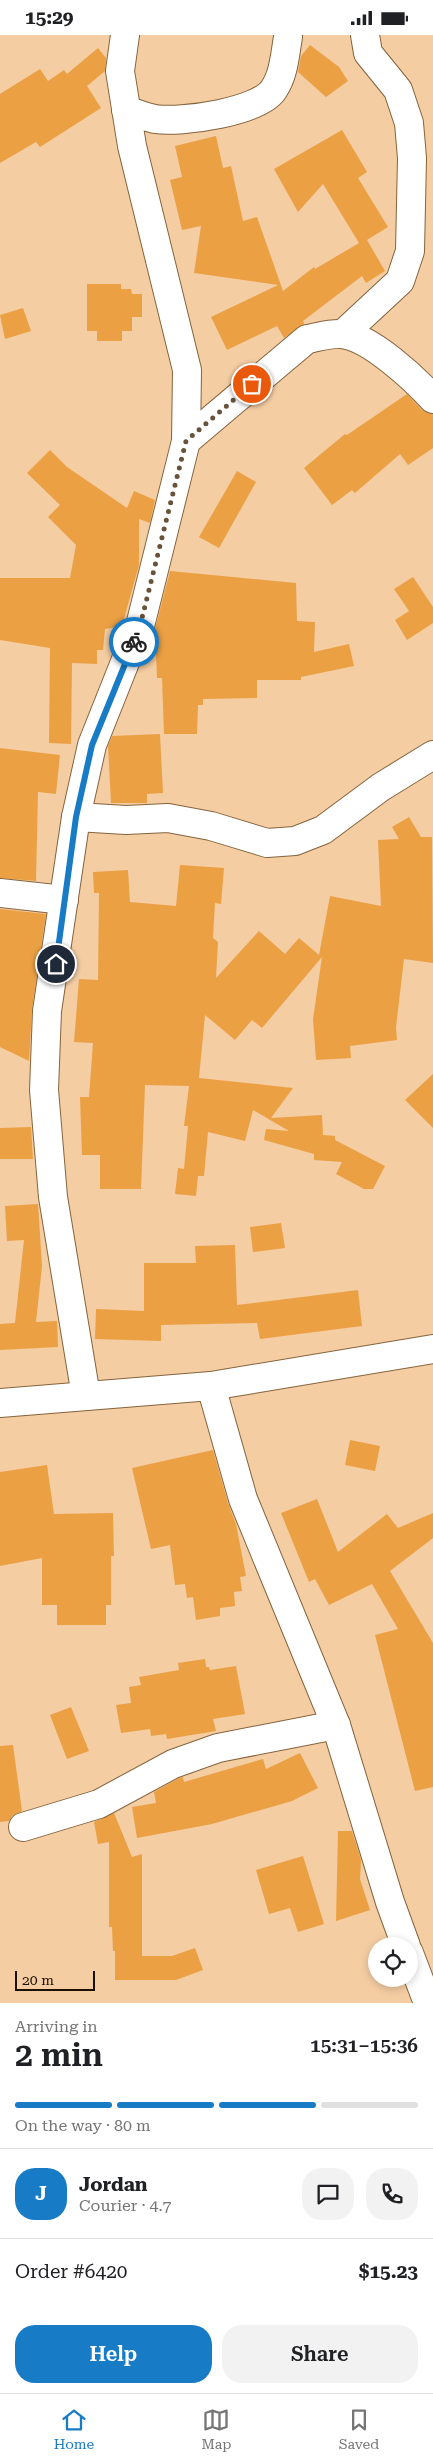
<!DOCTYPE html>
<meta charset="utf-8">
<style>
body{margin:0;font-family:"Roboto Serif",serif;background:#f2f2f2;color:#202124;height:100vh;display:flex;flex-direction:column;font-size:19px;white-space:nowrap}
*{box-sizing:border-box;margin:0}
p{font-size:16px;color:#757577}
.icon{flex:none;width:28px;height:28px;fill:none;stroke:currentColor;stroke-width:2;stroke-linecap:round;stroke-linejoin:round}
.map{position:relative;height:1968px;overflow:hidden}
.details{display:flex;flex-direction:column;background:#fff;flex:1}
.details>*{flex:none}
.tools{position:absolute;left:368px;top:1902px;display:grid;gap:10px}
.tools a{display:grid;place-items:center;width:50px;height:50px;border-radius:50%;background:#fff;box-shadow:0 2px 8px #0003;font-size:25px}
.scale{position:absolute;left:15px;bottom:12px;width:80px;box-sizing:border-box;padding-left:5px;border:2px solid #1d0f02;border-top:0;font-size:14px;line-height:18px;white-space:nowrap;color:#1d0f02;-webkit-text-stroke:4px #f4cda3;paint-order:stroke}
.pin{position:absolute;display:grid;place-items:center;width:42px;height:42px;color:#fff;margin:-21px;border:2px solid #fff;border-radius:50%;box-shadow:0 1px 5px #0007}
.courier{position:absolute;display:grid;place-items:center;width:50px;height:50px;margin:-25px;border:4px solid #187bc6;border-radius:50%;background:#fff;color:#222;box-shadow:0 1px 6px #0007}
.overview em{font-style:normal;font-weight:600}
.overview div{display:flex;flex-direction:column-reverse}
.overview{display:flex;align-items:center;justify-content:space-between;height:85px;padding:0 15px}
h1{font-size:32px;font-weight:600;line-height:38px}
.bar{display:grid;grid-template-columns:repeat(4,1fr);gap:8px 5px;align-content:center;height:60px;padding:0 15px}
.bar i{height:6px;border-radius:4px;background:#e0e0e0}
.bar .selected{background:#187bc6}
.bar p{grid-column:span 4}
.line{display:flex;align-items:center;gap:12px;padding:0 15px;border-top:1px solid #e0e0e0}
.line div{flex:1}
.round{display:grid;place-items:center;flex:none;width:52px;height:52px;border-radius:20px;background:#f2f2f2}
.action{display:flex;gap:10px;margin-top:auto;padding:10px 15px}
.action a{flex:1;height:58px;border-radius:20px;background:#187bc6;color:#fff;font-size:20px;font-weight:600;line-height:58px;text-align:center}
.action a+a{background:#f2f2f2;color:#202124}
.status{display:flex;justify-content:space-between;align-items:center;height:35px;padding:0 25px;background:#fff;direction:ltr}
.status svg{height:14px;fill:currentColor}
.menu{display:flex;justify-content:space-around;align-items:center;height:70px;border-top:1px solid #e0e0e0;background:#fff;font-size:14px;color:#757577}
.menu a{display:grid;justify-items:center;gap:2px}
.menu .selected{color:#187bc6}
.map>svg:first-child{display:block}
.building{fill:#eba044}
.lines{fill:none;stroke-linecap:round;stroke-linejoin:round}
.minor-casing{stroke:#86633c;stroke-width:30}
.minor{stroke:#fff;stroke-width:28}
.done{stroke:#68523a;stroke-width:5;stroke-dasharray:0 9}
.route{stroke:#187bc6;stroke-width:6}
</style>
<div class="status"><b>15:29</b><svg viewBox="0 0 49 12"><path d="M0 12V9h3v3zM5 12V6h3v6zM10 12V3h3v9zM15 12V0h3v12zM26 1h20v11H26zM47 4h2v5h-2z"/></svg></div>
<div class="map">
<svg width="433" height="1968" viewBox="0 0 433 1968">
<rect width="100%" height="100%" fill="#f4cda3"/>
<g class="building">
<path d="M310,10L339,32L348,46L326,62L298,37L301,21Z"/>
<path d="M98,13L106,23L105,36L87,51L101,73L40,112L36,107L0,128V59L40,34L48,46L64,35L67,39Z"/>
<path d="M342,95L367,137L358,143L388,192L367,205L385,236L366,248L362,241L303,286L304,289L284,303L277,291L227,315L211,282L278,250L194,238L201,191L182,195L170,145L182,142L175,111L216,101L223,133L231,131L243,186L257,182L283,256L314,232L315,234L359,208L323,149L298,177L274,134Z"/>
<path d="M87,249H121V254H131L132,259H142V282H132V296H122V306H97V296H87Z"/>
<path d="M23,273L31,296L5,304L0,280Z"/>
<path d="M407,359L422,375L433,379V413L408,430L400,419L355,458L352,455L332,470L304,433L345,399L347,400Z"/>
<path d="M50,415L67,432L127,473L134,456L155,465L150,488L139,484V530L122,591L105,594L103,615H97V629L72,628L71,709L49,708L50,613L0,605V543H70L76,510L48,482L60,470L27,438Z"/>
<path d="M237,436L256,447L219,513L199,502Z"/>
<path d="M170,536L296,548L297,586L315,587L314,617L349,609L354,631L301,642V645H257V663L203,664V670H198L197,699H164L162,643H157L155,594Z"/>
<path d="M413,542L433,572V588L407,605L395,585L409,576L394,554Z"/>
<path d="M160,699L163,758L147,759V768H111L108,711L112,701Z"/>
<path d="M0,713L60,720L56,759L38,757L36,846L0,843Z"/>
<path d="M409,782L421,802H432L433,928L404,924L396,992L397,1005L350,1011L351,1023L316,1025L313,984L322,922L262,993L252,985L235,1005L205,980L199,1043L293,1053L271,1083L322,1080L323,1100L335,1101V1105L385,1131L373,1154H364L336,1139L342,1127L314,1125V1119L264,1105L266,1094L289,1096L253,1075L245,1106L208,1097L204,1141H198L196,1161L175,1159L178,1133L184,1134L188,1091H184L189,1051L145,1050L141,1154H100V1120H82L80,1062H89L93,1008L74,1007L79,944L98,945L99,858H94L93,837L128,835L130,867L176,871L180,830L224,833L221,869L215,868L213,903L218,907L216,943L259,896L285,919L299,903L319,920L330,861L381,871L378,805L399,804L392,792Z"/>
<path d="M0,874L46,879L32,974L29,1026L0,1012Z"/>
<path d="M433,1039V1093L405,1065Z"/>
<path d="M31,1092L33,1124H0V1093Z"/>
<path d="M38,1169L42,1231L36,1287L57,1286L58,1312L0,1315V1289L15,1288L24,1205L7,1206L5,1171Z"/>
<path d="M281,1188L285,1213L253,1217L250,1192Z"/>
<path d="M235,1210L237,1270L358,1255L362,1291L260,1304L257,1288L161,1290V1306L95,1304L96,1274L144,1276V1228H196L195,1211Z"/>
<path d="M350,1405L380,1411L375,1436L345,1430Z"/>
<path d="M213,1415L228,1468L236,1489L246,1541L240,1542L242,1556L234,1557L235,1571L220,1573V1581L196,1585L193,1562L187,1563L185,1549L175,1550L170,1510L151,1514L132,1433Z"/>
<path d="M47,1430L54,1479L113,1478L114,1521H111V1570H106V1590H57V1570H42V1523L0,1531V1437Z"/>
<path d="M317,1464L338,1517L387,1479L398,1493L433,1478V1503L390,1536L433,1608V1752L415,1756L375,1600L398,1594L372,1549L329,1570L315,1544L309,1547L281,1478Z"/>
<path d="M205,1624L206,1632H209L210,1635L236,1631L245,1679L213,1684L216,1696L167,1704L166,1699L151,1701L150,1694L121,1698L116,1670L131,1668L129,1652L141,1650L139,1642L179,1635L178,1628Z"/>
<path d="M71,1672L89,1716L67,1724L50,1680Z"/>
<path d="M13,1710L22,1776L12,1781L9,1786L0,1787V1711Z"/>
<path d="M300,1718L318,1753L292,1766L212,1789L137,1803L132,1772L156,1768L154,1757L179,1743L183,1742L184,1747L263,1724L266,1734Z"/>
<path d="M114,1778L132,1822L142,1819V1921H172L195,1913L203,1935L176,1945H115V1916H113L112,1892H109V1807L98,1809L94,1787Z"/>
<path d="M338,1796H352L361,1825L360,1844L370,1875L336,1886Z"/>
<path d="M303,1821L324,1889L298,1897L290,1873L269,1879L256,1835Z"/>
</g>
<g class="lines">
<g class="minor-casing">
<g id="minor">
<path d="M126,75C135,78 145,82 155,84C181,88 260,77 274,54C284,39 285,19 288,2"/>
<path d="M343,299L400,246L410,216L412,123L409,88L398,55L368,18L365,0"/>
<path d="M186,406L307,304C319,302 330,298 342,299C370,302 415,344 433,364"/>
<path d="M76,782L126,785L168,783L211,791L267,808L295,806L323,795L381,752L433,720"/>
<path d="M0,858L64,865"/>
<path d="M211,1351L243,1464L336,1690L390,1867L406,1911"/>
<path d="M86,1361L53,1162L44,1055L47,976L76,782L92,710L141,587L186,406L187,335L132,111L120,36L125,0"/>
<path d="M0,1368L211,1351L433,1314"/>
<path d="M23,1792L99,1769L173,1729L218,1713L336,1690"/>
<path d="M409,1918L428,1968"/>
</g>
</g>
<use href="#minor" class="minor"/>
</g>
<g class="lines">
<path class="done" d="M134,607L141,587L186,406L252,349"/>
<path class="route" d="M56,929L76,782L92,710L134,607"/>
</g>
</svg>
<div class="tools">
<a><svg class="icon" aria-label="locate" viewBox="0 0 24 24"><circle cx="12" cy="12" r="6"/><path d="M12 2v4M12 18v4M2 12h4M18 12h4"/></svg></a>
</div>
<div class="scale">20 m</div>
<div class="pin" style="left:252px;top:349px;background:#ea580c"><svg class="icon" aria-label="bag" viewBox="0 0 24 24"><path d="M5 8h14l-1 12H6zM9 8a3 3 0 0 1 6 0"/></svg></div>
<div class="pin" style="left:56px;top:929px;background:#1f2937"><svg class="icon" aria-label="home" viewBox="0 0 24 24"><path d="M3 11l9-7 9 7M6 9v11h12V9"/></svg></div>
<div class="courier" style="left:134px;top:607px"><svg class="icon" aria-label="bike" viewBox="0 0 24 24"><circle cx="6" cy="16" r="4"/><circle cx="18" cy="16" r="4"/><path d="M6 16l4-8h5l3 8M10 8l3 8H6M13 5h3"/></svg></div>
</div>
<section class="details">
<div class="overview"><div><h1>2 min</h1><p>Arriving in</p></div><em>15:31–15:36</em></div>
<div class="bar"><i class="selected"></i><i class="selected"></i><i class="selected"></i><i></i><p>On the way · 80 m</p></div>
<div class="line" style="height:90px"><b class="round" style="background:#187bc6;color:#fff">J</b><div><b>Jordan</b><p>Courier · 4.7</p></div><a class="round"><svg class="icon" aria-label="chat" viewBox="0 0 24 24"><path d="M4 5h16v11H9l-5 4z"/></svg></a><a class="round"><svg class="icon" aria-label="phone" viewBox="0 0 24 24"><path d="M5 4h4l2 5-3 2q2 4 5 5l2-3 5 2v4C11 20 4 13 5 4z"/></svg></a></div>
<div class="line" style="height:65px"><div>Order #6420</div><b>$15.23</b></div>
<div class="action"><a>Help</a><a>Share</a></div>
</section>
<nav class="menu">
<a class="selected"><svg class="icon" aria-label="home" viewBox="0 0 24 24"><path d="M3 11l9-7 9 7M6 9v11h12V9"/></svg>Home</a>
<a><svg class="icon" aria-label="map" viewBox="0 0 24 24"><path d="M3 6l6-2 6 2 6-2v14l-6 2-6-2-6 2zM9 4v14M15 6v14"/></svg>Map</a>
<a><svg class="icon" aria-label="saved" viewBox="0 0 24 24"><path d="M7 4h10v16l-5-4-5 4z"/></svg>Saved</a>
</nav>
